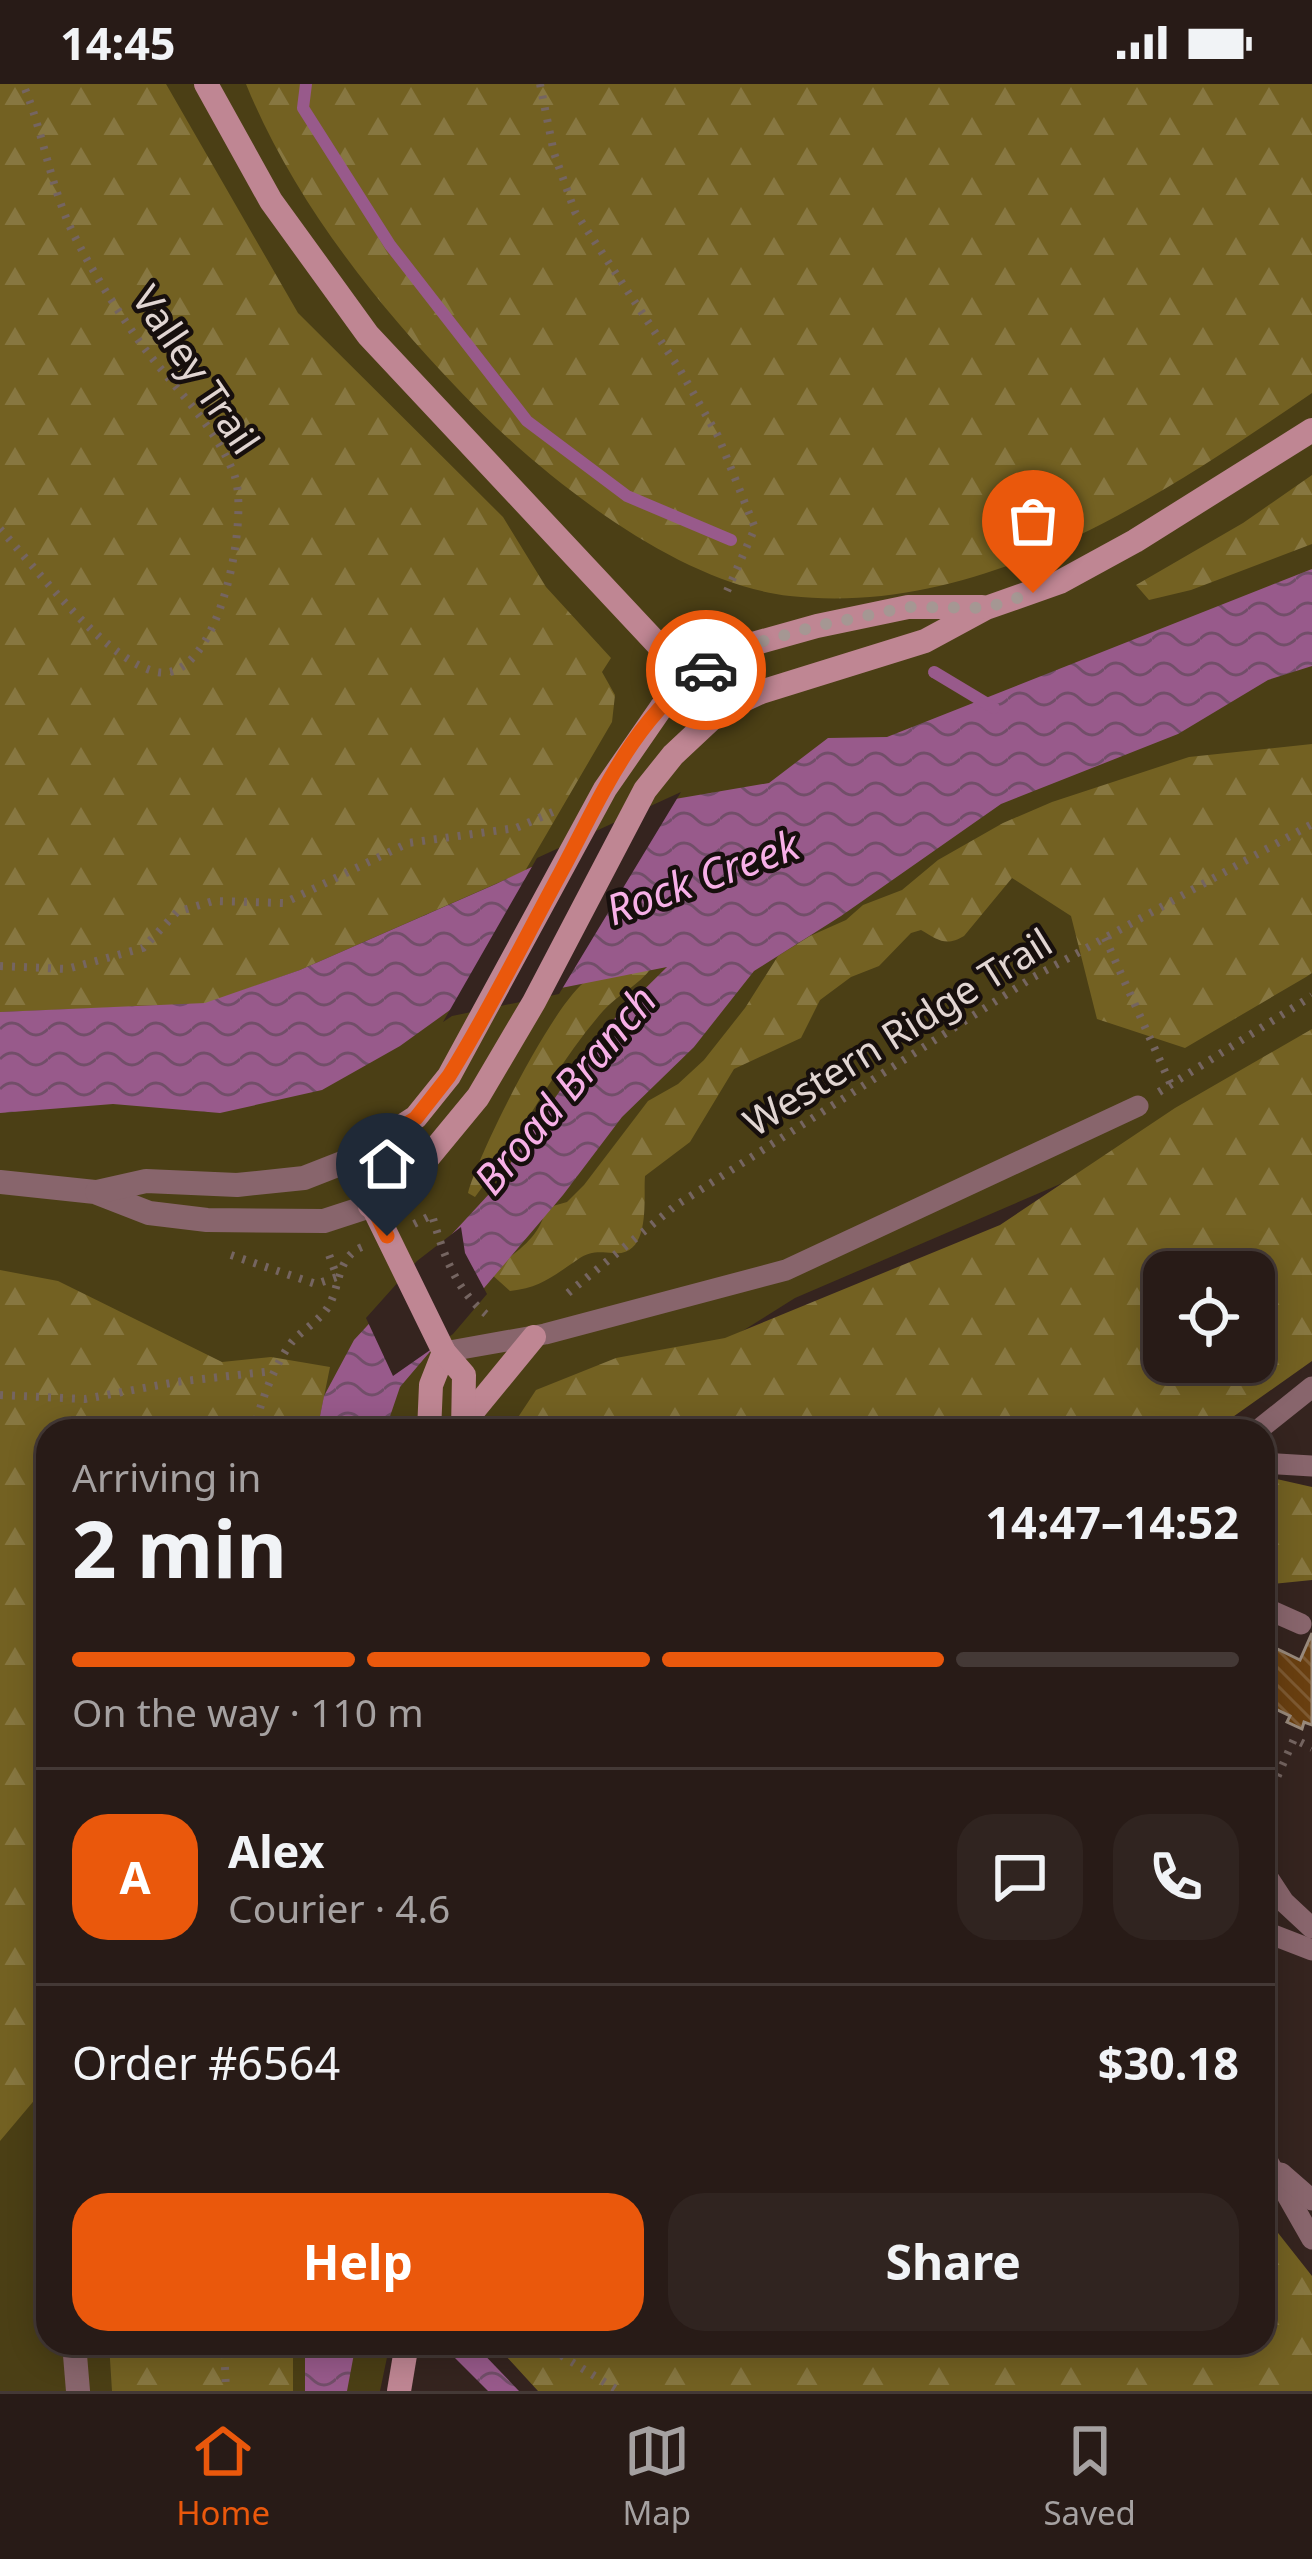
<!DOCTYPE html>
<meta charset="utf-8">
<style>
body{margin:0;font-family:"Noto Sans",sans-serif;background:#302420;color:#f1f3f6;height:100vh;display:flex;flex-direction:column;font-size:45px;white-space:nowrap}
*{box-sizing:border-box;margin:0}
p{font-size:39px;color:#a5a1a1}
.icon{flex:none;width:66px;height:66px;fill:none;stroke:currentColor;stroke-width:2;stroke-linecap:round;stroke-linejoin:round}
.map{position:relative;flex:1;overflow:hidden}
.details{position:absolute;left:36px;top:1335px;width:1239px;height:936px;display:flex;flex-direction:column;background:#281b17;border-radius:36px;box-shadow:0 6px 30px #0003,0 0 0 3px #443936}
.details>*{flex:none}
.controls{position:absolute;left:1143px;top:1167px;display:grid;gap:24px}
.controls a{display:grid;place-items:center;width:132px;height:132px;border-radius:24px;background:#281b17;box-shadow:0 6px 30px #0003,0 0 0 3px #443936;font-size:60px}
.pin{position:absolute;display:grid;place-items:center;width:102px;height:102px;color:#fff;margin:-123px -51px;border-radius:50% 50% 50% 0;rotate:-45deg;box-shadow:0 0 12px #0007}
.pin .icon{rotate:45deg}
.courier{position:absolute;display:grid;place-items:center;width:120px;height:120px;margin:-60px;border:9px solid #ea580c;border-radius:50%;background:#fff;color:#222;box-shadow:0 3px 15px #0007}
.overview em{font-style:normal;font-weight:700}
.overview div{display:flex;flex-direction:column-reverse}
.overview{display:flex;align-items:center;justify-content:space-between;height:204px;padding:0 36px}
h1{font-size:78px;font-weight:700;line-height:90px}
.bar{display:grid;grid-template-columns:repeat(4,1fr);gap:18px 12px;align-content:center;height:144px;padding:0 36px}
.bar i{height:15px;border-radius:9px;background:#443936}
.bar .selected{background:#ea580c}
.bar p{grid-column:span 4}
.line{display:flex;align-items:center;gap:30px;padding:0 36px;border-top:3px solid #443936}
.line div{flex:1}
.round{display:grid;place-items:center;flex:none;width:126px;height:126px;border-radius:36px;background:#302420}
.primary-button{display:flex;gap:24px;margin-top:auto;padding:24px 36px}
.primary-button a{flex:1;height:138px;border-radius:36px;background:#ea580c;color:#fff;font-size:48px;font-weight:700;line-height:138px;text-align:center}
.primary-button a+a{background:#302420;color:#f1f3f6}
.status{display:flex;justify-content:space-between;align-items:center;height:84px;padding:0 60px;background:#281b17;direction:ltr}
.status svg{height:33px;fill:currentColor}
.menu{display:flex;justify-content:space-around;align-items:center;height:168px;border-top:3px solid #443936;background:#281b17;font-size:33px;color:#a5a1a1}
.menu a{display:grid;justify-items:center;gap:6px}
.menu .selected{color:#ea580c}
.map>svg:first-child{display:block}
.green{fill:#4b3f15}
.forest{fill:url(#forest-firs);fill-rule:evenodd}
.water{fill:url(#water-waves)}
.pier{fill:#35241f}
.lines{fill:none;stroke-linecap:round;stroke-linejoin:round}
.stream{stroke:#985a8b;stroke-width:12}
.building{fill:url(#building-back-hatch);stroke:#98897b;stroke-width:3}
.path{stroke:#756561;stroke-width:8;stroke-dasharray:3 9;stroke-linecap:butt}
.lane{stroke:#88656c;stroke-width:21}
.street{stroke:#88656c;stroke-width:24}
.secondary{stroke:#bf8693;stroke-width:24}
.done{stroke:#a59793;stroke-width:12;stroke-dasharray:0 21.6}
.route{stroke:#ea580c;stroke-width:15}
.labels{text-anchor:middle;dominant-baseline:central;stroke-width:9;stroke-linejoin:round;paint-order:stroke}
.street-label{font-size:39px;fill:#e1d5d2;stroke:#170f0d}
.water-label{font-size:42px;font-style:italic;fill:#f7b0e7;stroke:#170f0d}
</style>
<div class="status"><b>14:45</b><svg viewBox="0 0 49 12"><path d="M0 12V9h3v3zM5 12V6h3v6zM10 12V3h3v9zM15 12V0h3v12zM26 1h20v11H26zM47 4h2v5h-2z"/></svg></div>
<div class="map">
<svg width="1312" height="2307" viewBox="0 0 1312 2307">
<defs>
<pattern id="forest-firs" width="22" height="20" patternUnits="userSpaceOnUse" patternTransform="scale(3)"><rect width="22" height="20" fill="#736122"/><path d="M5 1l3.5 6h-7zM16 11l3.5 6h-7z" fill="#877741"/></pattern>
<pattern id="water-waves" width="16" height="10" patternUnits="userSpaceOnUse" patternTransform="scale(3)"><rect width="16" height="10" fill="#985a8b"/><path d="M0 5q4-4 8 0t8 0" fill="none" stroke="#724e69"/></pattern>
<pattern id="building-back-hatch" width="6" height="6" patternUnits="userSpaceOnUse" patternTransform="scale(3)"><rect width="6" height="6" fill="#693f10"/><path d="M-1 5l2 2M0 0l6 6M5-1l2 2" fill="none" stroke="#7e5a32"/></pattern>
</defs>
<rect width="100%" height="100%" fill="#35241f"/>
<path class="green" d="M0,0H1312V992L795,1214L733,1253L579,1322L479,1347H48V2259H390L380,2307H0Z"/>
<g class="forest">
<path d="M0,0H166L298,229L503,433L546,503L611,574L602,588L615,611L612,638L525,787L300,886L205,920L0,928Z"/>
<path d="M246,0H1312V309C1161,412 983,533 790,512C673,499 535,387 457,304C373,216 292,113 246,0Z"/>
<path d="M1312,391V460L1191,506L1149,516L1136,501L1243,439Z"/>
<path d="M1312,660V889L1306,893L1185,964L1097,935L1071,832L1012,794L964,852C946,863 938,856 921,846L911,849L879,882L851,893L820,916L801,954L734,985L690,1058L645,1092C643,1114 652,1173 613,1169C598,1168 590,1167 577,1176C553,1192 540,1204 510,1207L490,1189C514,1168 539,1157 546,1124L567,1118L584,1101L648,1017L678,1000L704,976L745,924L778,872L810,852L846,836L863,821L902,806L938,776L1003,739L1052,718L1189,673Z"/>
<path d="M652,883C640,901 618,910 603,927C553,984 521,1053 475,1113L468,1109C479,1068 554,918 587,896C603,885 633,886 652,883Z"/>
<path d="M1312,945V1277L1213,1347H509L536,1306L616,1274L725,1254L1000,1141L1175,1024ZM1164,1188H1254V1278H1164Z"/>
<path d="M0,1186L58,1197L222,1278L271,1273L330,1283L317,1347H48V2000L0,2057Z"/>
<path d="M1263,1392L1312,1403V1496L1263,1501Z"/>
<path d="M1263,2130L1312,2192V2307H538L494,2259H1263Z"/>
<path d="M109,2259H293V2307H112Z"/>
</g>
<g class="water">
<path d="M1312,485V582L1268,596L1178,650L1001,720L841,832L754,887L694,963L622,1033L563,1111L400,1303L385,1347H317L324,1312L354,1256L490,1109L598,951L667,883L450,926L400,962L322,1006L220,1029L113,1020L0,1029V928L205,919L300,886L496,800L675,715L769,699L828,654L887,653Z"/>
<path d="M305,2259H356L347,2307H305Z"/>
<path d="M440,2259H473L519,2307H488Z"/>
</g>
<g class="pier">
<path d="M681,708L559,910L452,932L443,938L537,774Z"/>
<path d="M461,1143L465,1169L487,1210L453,1250L393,1292L366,1234L417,1177Z"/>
</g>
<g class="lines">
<g class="stream">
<path d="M306,0L303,24L390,161L527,337L627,412L731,456"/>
<path d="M934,588L994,624"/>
</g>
</g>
<path class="building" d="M1312,1549V1641L1304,1638L1302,1645L1287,1638L1290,1632L1263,1619V1558L1300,1576Z"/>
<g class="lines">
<g class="path">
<path d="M540,0L554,69L575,128L680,286L718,352L755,444L727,507"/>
<path d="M0,445C37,485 102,572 153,587C218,607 251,432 234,390C214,339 170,300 139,257C115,223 90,184 72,147C50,101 43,47 23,0"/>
<path d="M1105,854L1171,1001"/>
<path d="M0,882L67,885L143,864L177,828L213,817L284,819L408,759L516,744L555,727"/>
<path d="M1159,1008L1312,912"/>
<path d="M414,1140L432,1131C443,1169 455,1205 486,1230"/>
<path d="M231,1171L316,1200L337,1193L327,1165"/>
<path d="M568,1209L675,1122L1032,894L1312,740"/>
<path d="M0,1311L85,1315L176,1298L273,1287"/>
<path d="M253,1347C262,1317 272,1285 291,1259C301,1247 316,1239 326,1226C341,1206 335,1174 362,1163"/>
<path d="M1263,1725L1294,1655L1312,1664"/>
<path d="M224,2259L226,2307"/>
<path d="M541,2259L619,2307"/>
</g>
<g class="lane">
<path d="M444,1268L545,1250L786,1186L1138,1022"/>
<path d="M1257,1347L1312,1303"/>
<path d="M1263,1379L1312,1382"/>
<path d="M1263,1523L1301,1540"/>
<path d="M1263,1786L1284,1818L1312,1844"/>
<path d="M1263,1847L1312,1866"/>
<path d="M1263,2069L1312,2155"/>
<path d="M1281,2089L1312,2116"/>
</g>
<g class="street">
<path d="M0,1098L95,1108L149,1129L207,1136L324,1137L370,1122"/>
<path d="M97,1108L146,1097L237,1101L304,1094L350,1076"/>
<path d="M74,2259L78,2307"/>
</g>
<g class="secondary">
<path d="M206,0L271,117L368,251L720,627"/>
<path d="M370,1122L412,1093L478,1013L534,918L645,706L673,671L720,627L761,608L925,557L986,524L1060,498L1135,457L1312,346"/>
<path d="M465,1337L534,1253"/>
<path d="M429,1347L431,1301L444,1268"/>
<path d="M463,1347L464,1291L444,1268L350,1076L416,1033L449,992L605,705L661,624L690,596L749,561L817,542L908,523H982"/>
<path d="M399,2307L407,2259"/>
</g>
</g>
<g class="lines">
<path class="done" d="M706,586L749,561L817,542L908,523L986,524L1033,509"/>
<path class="route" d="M387,1152L350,1076L416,1034L449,992C490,926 524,856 561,788C598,719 636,627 706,586"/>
</g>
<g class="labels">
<g class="street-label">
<text transform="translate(197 285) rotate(56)">Valley Trail</text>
<text transform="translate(897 947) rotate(-32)">Western Ridge Trail</text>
</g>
<g class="water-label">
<text transform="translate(702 792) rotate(-20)">Rock Creek</text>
<text transform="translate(564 1005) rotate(-50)">Broad Branch</text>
</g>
</g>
</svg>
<div class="controls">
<a><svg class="icon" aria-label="locate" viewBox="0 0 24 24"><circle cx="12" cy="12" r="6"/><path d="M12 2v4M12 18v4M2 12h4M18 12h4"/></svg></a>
</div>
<div class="pin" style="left:1033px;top:509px;background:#ea580c"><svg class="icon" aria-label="bag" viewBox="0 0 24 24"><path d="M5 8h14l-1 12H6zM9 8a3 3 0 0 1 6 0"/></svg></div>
<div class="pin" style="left:387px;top:1152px;background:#1f2937"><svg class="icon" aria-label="home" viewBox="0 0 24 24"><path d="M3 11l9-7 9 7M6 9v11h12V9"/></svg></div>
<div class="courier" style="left:706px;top:586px"><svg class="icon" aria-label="car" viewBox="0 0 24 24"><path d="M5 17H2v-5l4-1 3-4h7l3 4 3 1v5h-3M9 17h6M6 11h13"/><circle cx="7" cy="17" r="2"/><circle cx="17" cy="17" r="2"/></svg></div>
<section class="details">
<div class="overview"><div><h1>2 min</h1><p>Arriving in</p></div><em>14:47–14:52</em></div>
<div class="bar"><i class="selected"></i><i class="selected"></i><i class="selected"></i><i></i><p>On the way · 110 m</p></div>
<div class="line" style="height:216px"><b class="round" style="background:#ea580c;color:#fff">A</b><div><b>Alex</b><p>Courier · 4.6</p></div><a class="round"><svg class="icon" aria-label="chat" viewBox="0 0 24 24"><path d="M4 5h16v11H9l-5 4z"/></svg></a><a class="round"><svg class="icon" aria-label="phone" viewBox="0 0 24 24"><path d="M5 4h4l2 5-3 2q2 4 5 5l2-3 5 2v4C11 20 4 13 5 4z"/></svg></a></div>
<div class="line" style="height:156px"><div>Order #6564</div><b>$30.18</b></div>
<div class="primary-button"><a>Help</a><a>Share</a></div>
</section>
</div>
<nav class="menu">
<a class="selected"><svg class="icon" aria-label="home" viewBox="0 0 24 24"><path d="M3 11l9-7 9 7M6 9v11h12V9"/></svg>Home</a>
<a><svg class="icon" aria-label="map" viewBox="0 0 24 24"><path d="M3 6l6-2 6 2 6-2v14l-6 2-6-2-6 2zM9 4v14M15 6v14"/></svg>Map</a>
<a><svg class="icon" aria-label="saved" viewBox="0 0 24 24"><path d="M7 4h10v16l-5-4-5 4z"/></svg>Saved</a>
</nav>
